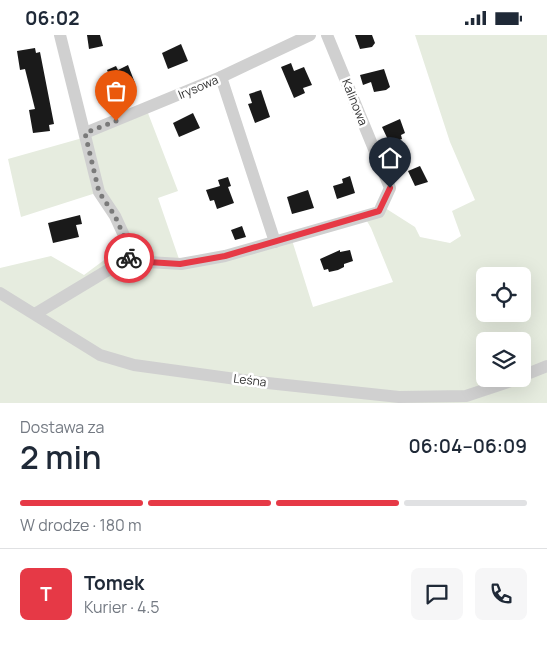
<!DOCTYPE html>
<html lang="pl">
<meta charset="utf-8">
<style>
body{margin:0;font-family:Manrope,sans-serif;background:#f6f6f7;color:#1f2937;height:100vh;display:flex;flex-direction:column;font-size:19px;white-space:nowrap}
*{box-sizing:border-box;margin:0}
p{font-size:16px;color:#747a83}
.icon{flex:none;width:28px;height:28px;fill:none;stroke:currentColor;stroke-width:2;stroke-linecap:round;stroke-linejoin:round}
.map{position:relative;height:368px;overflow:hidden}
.panel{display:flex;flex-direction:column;background:#fff;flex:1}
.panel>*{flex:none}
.buttons{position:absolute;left:476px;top:232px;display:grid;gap:10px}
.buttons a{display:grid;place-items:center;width:55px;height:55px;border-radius:8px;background:#fff;box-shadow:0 5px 20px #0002;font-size:25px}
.pin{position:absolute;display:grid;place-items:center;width:42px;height:42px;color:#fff;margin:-51px -21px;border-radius:50% 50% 50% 0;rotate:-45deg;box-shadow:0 0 5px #0007}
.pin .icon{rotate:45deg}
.courier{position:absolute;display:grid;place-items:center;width:50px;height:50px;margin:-25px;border:4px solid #e63946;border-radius:50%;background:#fff;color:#222;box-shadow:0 1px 6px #0007}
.overview em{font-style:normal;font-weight:600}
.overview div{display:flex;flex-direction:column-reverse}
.overview{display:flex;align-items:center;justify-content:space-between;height:85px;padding:0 20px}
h1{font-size:32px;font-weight:600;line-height:38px}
.bar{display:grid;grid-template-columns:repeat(4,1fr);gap:8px 5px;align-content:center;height:60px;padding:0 20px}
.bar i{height:6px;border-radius:4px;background:#e0e1e3}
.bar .current{background:#e63946}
.bar p{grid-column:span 4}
.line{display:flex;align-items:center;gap:12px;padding:0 20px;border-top:1px solid #e0e1e3}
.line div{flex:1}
.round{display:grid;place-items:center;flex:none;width:52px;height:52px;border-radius:8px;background:#f6f6f7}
.status{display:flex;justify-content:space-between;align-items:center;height:35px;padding:0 25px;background:#fff;direction:ltr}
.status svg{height:14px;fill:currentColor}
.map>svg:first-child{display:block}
.green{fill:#e6ecdf;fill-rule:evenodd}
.building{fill:#1a1a1a}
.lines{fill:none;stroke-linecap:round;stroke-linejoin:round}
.minor{stroke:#d0d0d0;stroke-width:12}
.done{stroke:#7a7a7a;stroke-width:5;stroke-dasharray:0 9}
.route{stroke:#e63946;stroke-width:6}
.labels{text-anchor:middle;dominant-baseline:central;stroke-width:5;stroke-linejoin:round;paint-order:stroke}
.street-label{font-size:12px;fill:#333;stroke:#fff}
</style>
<div class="status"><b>06:02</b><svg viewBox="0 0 49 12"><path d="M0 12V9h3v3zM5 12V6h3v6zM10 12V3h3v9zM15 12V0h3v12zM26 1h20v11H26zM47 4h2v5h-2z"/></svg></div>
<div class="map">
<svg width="547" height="368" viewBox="0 0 547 368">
<rect width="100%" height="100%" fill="#fff"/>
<path class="green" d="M415,0H547V368H0V233L51,221L84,240L127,208L99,157L21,182L8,124L86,102L146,73L178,156L158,163L180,227L291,202L313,272L393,247L371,193L364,181L382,171L415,192L420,202L450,208L461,201L452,176L475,165L450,107ZM485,241H522V279H485ZM485,306H522V344H485Z"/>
<g class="building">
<path d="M87,0H100L103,11L89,14Z"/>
<path d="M355,0H372L375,8L372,12L360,14Z"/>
<path d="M181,9L188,26L168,34L162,18Z"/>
<path d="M35,13L36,18L40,17L54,89L49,90L50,96L33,98L29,75L35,74L25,34L20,35L17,16Z"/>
<path d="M291,28L294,36L304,32L312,50L303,53L305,58L294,63L281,32Z"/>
<path d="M128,30L135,48L127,52L124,46L114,51L107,35L116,31L118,35Z"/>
<path d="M384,34L390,52L386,55L374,57L371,47L363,50L360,40Z"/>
<path d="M261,55L270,82L255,88L248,69L252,68L249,59Z"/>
<path d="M193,78L200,93L179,102L173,88Z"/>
<path d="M400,84L405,98L401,100L402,104L390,109L382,92Z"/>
<path d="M420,131L428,147L415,151L408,136Z"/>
<path d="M350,141L355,158L337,164L333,151L343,148L342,144Z"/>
<path d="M228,142L231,151L228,152L234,168L217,174L214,165L210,166L206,155L220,151L218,145Z"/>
<path d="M308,155L314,173L292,179L287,162Z"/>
<path d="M80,180L82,189L76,190L79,202L53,208L48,188Z"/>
<path d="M242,191L246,202L235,205L231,195Z"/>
<path d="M340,215V217L350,215L353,226L344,229V232L338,235L329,237L328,234L324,235L320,224Z"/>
</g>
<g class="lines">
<g class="minor">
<path d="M60,0L99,157L115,181L127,207L128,223"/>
<path d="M221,42L275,207"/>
<path d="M85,98L221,42L310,0"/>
<path d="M128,223L148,227L181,229L225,221L379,177L390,153L327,0"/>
<path d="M0,258L100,320L134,330L258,347L399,362L466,361L517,344"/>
<path d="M35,279L128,223"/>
<path d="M522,341L547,331"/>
</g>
</g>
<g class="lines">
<path class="done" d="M116,86L85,98L99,157L115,181L127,208L128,223H129"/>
<path class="route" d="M129,223L148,227L180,229L225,221L379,176L390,153"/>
</g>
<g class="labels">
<g class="street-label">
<text transform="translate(198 52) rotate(-23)">Irysowa</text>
<text transform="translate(355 67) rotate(68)">Kalinowa</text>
<text transform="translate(250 345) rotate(7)">Leśna</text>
</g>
</g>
</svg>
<div class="buttons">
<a><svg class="icon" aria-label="locate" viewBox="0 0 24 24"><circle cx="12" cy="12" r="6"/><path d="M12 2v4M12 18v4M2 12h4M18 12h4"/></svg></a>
<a><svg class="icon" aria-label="layers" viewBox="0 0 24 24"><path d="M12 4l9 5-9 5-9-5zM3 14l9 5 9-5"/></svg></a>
</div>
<div class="pin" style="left:116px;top:86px;background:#ea580c"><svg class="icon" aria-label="bag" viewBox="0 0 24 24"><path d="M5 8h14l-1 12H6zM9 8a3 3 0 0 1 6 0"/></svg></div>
<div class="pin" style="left:390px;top:153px;background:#1f2937"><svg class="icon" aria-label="home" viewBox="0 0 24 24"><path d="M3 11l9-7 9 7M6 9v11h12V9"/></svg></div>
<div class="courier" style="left:129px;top:223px"><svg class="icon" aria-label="bike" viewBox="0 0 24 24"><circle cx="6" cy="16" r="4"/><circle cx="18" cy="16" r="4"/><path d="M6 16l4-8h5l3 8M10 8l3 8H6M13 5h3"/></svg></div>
</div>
<section class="panel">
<div class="overview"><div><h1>2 min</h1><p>Dostawa za</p></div><em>06:04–06:09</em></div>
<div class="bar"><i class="current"></i><i class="current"></i><i class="current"></i><i></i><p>W drodze · 180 m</p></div>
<div class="line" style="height:90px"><b class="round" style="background:#e63946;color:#fff">T</b><div><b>Tomek</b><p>Kurier · 4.5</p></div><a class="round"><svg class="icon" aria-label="chat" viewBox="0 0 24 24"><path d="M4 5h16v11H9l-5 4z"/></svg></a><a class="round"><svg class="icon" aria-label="phone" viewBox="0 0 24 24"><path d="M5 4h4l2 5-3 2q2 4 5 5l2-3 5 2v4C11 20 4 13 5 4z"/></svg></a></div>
</section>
